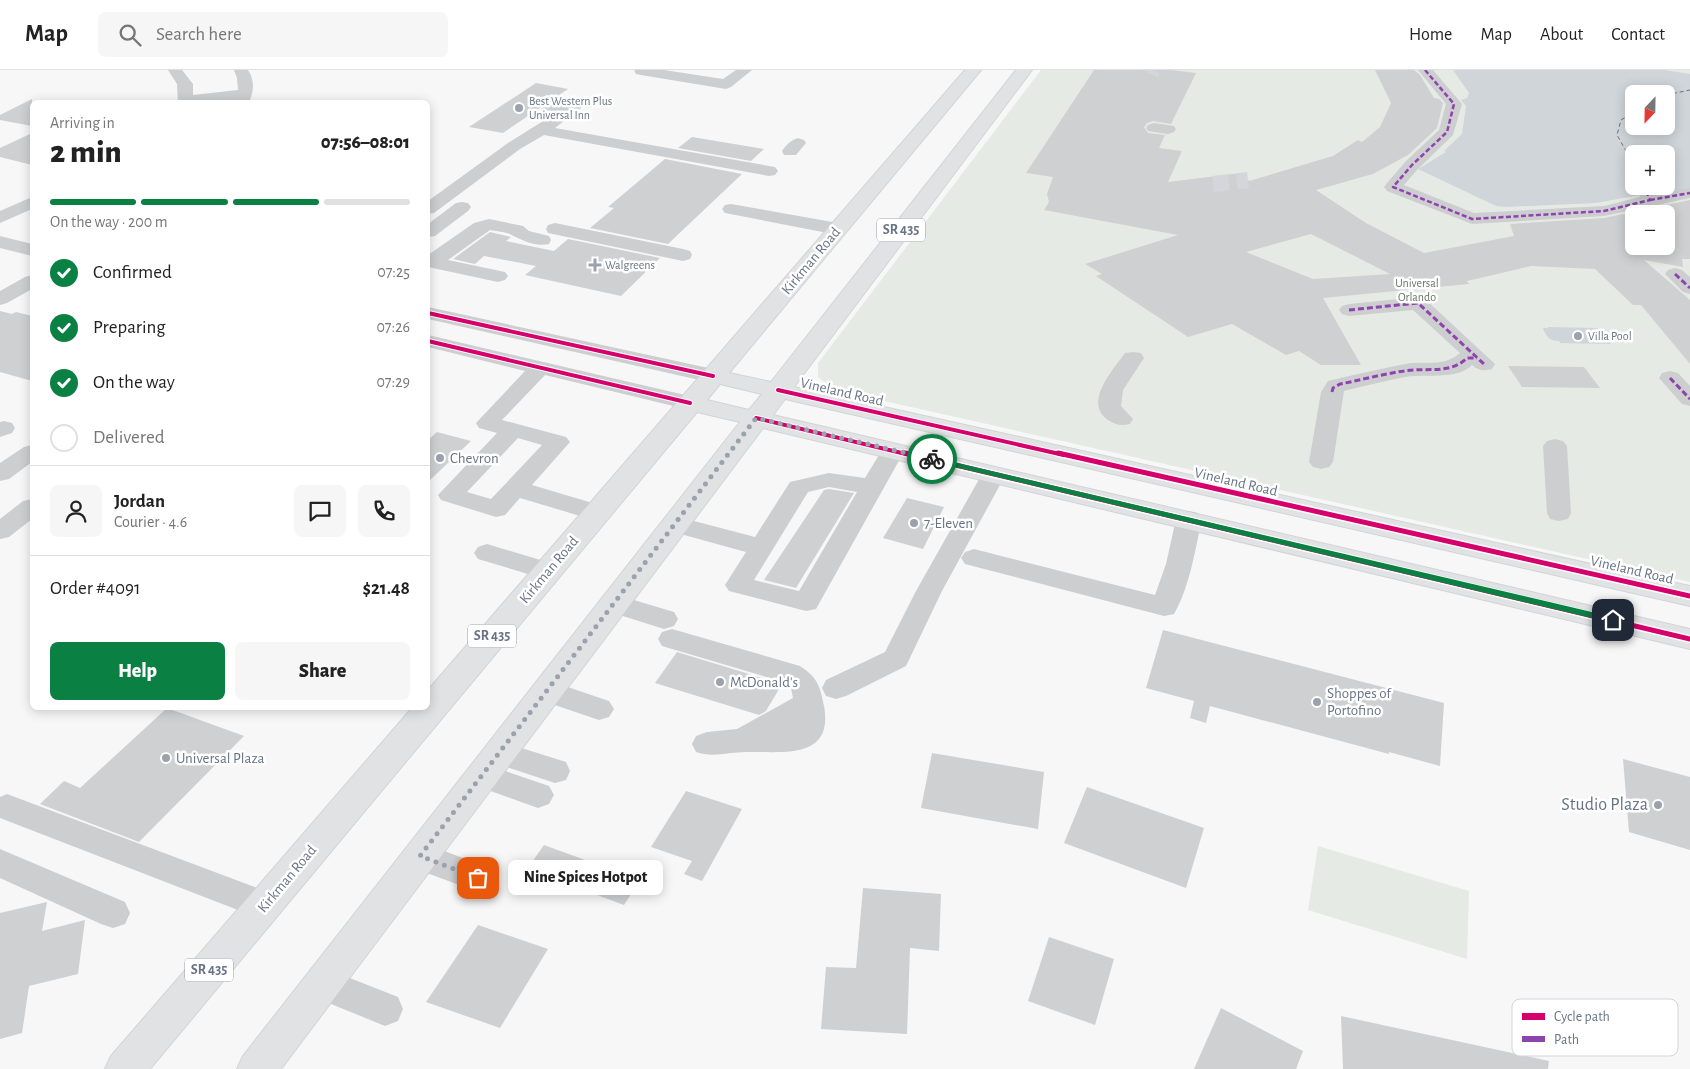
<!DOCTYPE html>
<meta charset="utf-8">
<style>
body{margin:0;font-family:"Alegreya Sans",sans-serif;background:#f6f6f6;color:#222;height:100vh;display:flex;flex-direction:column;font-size:19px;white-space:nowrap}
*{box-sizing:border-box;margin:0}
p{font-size:16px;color:#767676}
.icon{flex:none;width:28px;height:28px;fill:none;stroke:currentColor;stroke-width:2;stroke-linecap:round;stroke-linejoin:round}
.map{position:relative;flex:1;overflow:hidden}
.sheet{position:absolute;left:30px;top:30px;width:400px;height:610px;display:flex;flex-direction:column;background:#fff;border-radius:8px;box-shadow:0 2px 12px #0003}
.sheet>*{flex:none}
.needle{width:32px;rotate:202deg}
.buttons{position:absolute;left:1625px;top:15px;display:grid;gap:10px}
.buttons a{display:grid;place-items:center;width:50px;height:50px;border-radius:8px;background:#fff;box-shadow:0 2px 12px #0003;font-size:25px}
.pin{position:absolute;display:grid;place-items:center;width:42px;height:42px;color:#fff;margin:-21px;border-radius:10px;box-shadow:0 2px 8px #0006}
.courier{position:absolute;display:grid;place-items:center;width:50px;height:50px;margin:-25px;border:4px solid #0b8043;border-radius:50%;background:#fff;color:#222;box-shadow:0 1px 6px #0007}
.bubble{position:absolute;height:35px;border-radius:8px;background:#fff;box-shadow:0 2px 12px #0003;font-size:16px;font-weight:800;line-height:35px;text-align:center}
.overview em{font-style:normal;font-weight:800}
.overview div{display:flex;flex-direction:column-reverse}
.overview{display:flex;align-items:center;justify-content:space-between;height:85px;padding:0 20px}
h1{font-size:32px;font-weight:800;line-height:38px}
.bar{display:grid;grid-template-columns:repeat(4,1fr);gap:8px 5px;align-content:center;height:60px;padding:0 20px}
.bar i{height:6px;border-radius:4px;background:#e0e0e0}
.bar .active{background:#0b8043}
.bar p{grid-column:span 4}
.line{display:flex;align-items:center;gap:12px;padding:0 20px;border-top:1px solid #e0e0e0}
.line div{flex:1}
.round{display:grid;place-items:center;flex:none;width:52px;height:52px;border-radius:8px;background:#f6f6f6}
ol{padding:0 20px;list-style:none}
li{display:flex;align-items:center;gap:15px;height:55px}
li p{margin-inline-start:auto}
li .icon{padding:5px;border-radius:50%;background:#0b8043;color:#fff;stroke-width:4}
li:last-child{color:#767676}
li i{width:28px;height:28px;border:2px solid #e0e0e0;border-radius:50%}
.primary-button{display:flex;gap:10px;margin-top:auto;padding:10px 20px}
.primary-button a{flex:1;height:58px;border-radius:8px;background:#0b8043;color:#fff;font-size:20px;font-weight:800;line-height:58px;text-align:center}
.primary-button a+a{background:#f6f6f6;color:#222}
header{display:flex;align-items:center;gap:30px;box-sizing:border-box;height:70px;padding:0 25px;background:#fff;border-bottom:1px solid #e0e0e0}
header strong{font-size:24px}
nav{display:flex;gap:28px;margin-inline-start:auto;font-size:18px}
.search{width:350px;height:45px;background:#f6f6f6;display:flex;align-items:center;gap:12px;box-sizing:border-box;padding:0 18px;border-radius:8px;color:#767676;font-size:19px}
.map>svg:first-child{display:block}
.green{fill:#e6eae5;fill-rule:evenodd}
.water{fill:#cfd5d9;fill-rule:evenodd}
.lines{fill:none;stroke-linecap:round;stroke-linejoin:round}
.ferry{stroke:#637581;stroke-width:1;stroke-dasharray:4 3;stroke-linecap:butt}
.building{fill:#cfd0d2;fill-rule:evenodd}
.minor-tunnel{stroke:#d3d6db;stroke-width:16;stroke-dasharray:16 8;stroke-linecap:butt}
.major-casing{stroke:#d3d4d5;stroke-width:2}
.minor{fill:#cdced0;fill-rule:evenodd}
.major{fill:#e1e2e3;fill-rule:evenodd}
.quiet-far1{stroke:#8e44ad;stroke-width:2.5;stroke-dasharray:5 2.5;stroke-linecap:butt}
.quiet{stroke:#8e44ad;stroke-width:3;stroke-dasharray:6 3;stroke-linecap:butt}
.cycleway-far1-casing{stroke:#fff;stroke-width:6}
.cycleway-casing{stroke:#fff;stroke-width:8}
.cycleway-far1{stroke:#d6006c;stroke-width:4}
.cycleway{stroke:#d6006c;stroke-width:5}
.route{fill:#0b8043}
.done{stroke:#9aa2ae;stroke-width:5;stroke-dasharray:0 9}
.poi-dot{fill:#9aa2ae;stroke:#fff;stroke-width:2}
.labels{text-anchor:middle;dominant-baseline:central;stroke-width:5;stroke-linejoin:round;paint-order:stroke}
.far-poi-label{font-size:12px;fill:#687486;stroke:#fff;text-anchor:start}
.far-park-label{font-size:12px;fill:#647863;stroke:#fff}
.shield{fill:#fff;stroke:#959eaa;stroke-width:1}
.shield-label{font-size:14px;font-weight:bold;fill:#687486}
.street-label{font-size:15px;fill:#687486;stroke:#fff}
.poi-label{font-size:15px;fill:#687486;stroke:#fff;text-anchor:start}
.near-poi-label{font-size:18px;fill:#687486;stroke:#fff;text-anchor:end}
.key{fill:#fff;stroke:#d2d5db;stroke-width:1}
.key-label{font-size:14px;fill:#687486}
</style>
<header>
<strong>Map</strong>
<div class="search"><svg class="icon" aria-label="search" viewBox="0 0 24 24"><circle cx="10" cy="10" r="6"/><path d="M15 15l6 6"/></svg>Search here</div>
<nav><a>Home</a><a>Map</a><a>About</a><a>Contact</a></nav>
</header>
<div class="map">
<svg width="1690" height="999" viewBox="0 0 1690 999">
<rect width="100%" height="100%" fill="#f7f7f7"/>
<g class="green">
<path d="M1041,0H1690V512L844,322L833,318L818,307V293ZM1634,24H1666V56H1634ZM1634,84H1666V116H1634ZM1634,144H1666V176H1634Z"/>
<path d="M1318,776L1469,821L1467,889L1308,840Z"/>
</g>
<g class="water">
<path d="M1453,0H1664L1690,4V121L1672,120L1660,116H1666V84H1634V96H1626L1634,112V116H1636L1640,125L1596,133L1506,137L1496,136L1418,99L1446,82L1444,81L1462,64L1466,36L1461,30L1467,28L1469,23ZM1634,24H1666V56H1634Z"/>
<path d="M1548,257L1598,258L1605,260L1614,272H1610L1611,274L1560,273L1559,271C1550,271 1546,267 1543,258H1548Z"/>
</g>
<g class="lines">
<g class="ferry">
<path d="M1666,25L1690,20"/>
<path d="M1630,88L1617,65L1621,50L1634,42"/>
</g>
</g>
<g class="building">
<path d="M1094,0H1171L1196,3L1171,54L1153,51L1147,53L1144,57L1148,63L1165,65L1159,78L1182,81L1168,112L1241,103L1249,111L1333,86L1358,70L1362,72L1380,57L1391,33L1375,0H1414L1420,5L1434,28L1439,29L1443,33L1437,58L1408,85L1373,104L1316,120L1366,153L1424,183L1514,166L1510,154L1604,148L1690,130V189H1682L1683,197L1644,190L1690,230V294L1641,235H1633L1595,199L1531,196L1467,211L1469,214L1323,228L1361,295H1321L1299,281L1286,285L1232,254L1188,267L1096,206L1102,204L1085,194L1178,165L1044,140L1049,132L1047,124L1053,107L1026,103ZM1634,144H1666V176H1634ZM1311,164L1390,204L1313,209L1246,182Z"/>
<path d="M536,13L568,19L503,63L469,57Z"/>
<path d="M32,29V56L0,50V45Z"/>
<path d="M32,63V95L0,87V78Z"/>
<path d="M692,67L764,79L751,91L678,78Z"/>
<path d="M665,89L742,104L668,174L590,158L614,138L608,137Z"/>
<path d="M490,162L511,167L506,171L554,181L568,169L660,188L621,226L525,205L536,196L484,186L475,194L453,189Z"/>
<path d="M0,241L12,244L16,242L32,246V311L0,302Z"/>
<path d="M1508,296L1584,297L1600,318L1522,317Z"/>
<path d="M437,362L471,371L428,412V370Z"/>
<path d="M829,419L854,423L796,518L764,510L824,420Z"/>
<path d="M907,428L944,437L923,479L883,468Z"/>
<path d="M1163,560L1444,633L1440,696L1389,682V684L1210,636L1206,653L1190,648L1194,631L1146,618Z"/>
<path d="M677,582L779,613L782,614L766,641L759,645L655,613Z"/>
<path d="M167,638L244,666L139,772L40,734L64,711L80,718Z"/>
<path d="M932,683L1044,702L1038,759L921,738Z"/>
<path d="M1623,689L1690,707V780L1629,762Z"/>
<path d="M1087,717L1204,758L1186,818L1064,773Z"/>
<path d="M686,721L742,739L702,811L684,804L692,791L651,777Z"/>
<path d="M544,775L640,810L624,835L527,799Z"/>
<path d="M863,818L941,824L939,881L910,878L907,964L821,959L826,897L856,898Z"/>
<path d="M47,832L42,861L85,850L78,904L29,916L22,963L0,969V843Z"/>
<path d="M478,855L548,879L500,958L426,932Z"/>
<path d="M1049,867L1114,889L1095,955L1028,931Z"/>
<path d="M1221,938L1303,981L1296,999H1194Z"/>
<path d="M1341,946L1549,991L1548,999H1343Z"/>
</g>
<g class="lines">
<g class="minor-tunnel">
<path d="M1151,4L1153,0"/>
<path d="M546,45L556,38"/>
<path d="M1213,114L1248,110"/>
</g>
<g class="major-casing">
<path id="major" d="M965,0H981L729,303L771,312L1016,0H1032L794,317L1690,516V536L785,329L773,345L1690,559V579L763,358L281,999H237L243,986L740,352L697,342L150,999H105L111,986L412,638H428V620ZM720,314L762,324L749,340L707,330Z"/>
</g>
<g class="minor">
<path d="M168,0H182L193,14V25L238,20L237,8L234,0H248C255,11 254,21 249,32H235V30L178,32L177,14Z"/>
<path d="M634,0H664L723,9L736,0H752L731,17L726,19L641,5L636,4Z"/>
<path d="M1418,0H1433L1462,34L1453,65L1418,99L1404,115L1474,143L1604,136L1640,127L1635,116H1653L1656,124L1690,118V128L1604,146L1472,154L1387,121L1384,117L1387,113L1406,91L1439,60L1446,34Z"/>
<path d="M565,30L580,34L582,37L555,58L769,96L775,97L778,101L775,105L769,106L544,65L520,79L434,143L428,144V131L508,73L556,43L550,41L548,38L550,35Z"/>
<path d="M1154,53L1174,56L1176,59L1174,62L1168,64L1148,61L1146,58L1148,55Z"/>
<path d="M798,68L804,70L806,73L796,85H784L782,81C786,75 791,70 798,68Z"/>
<path d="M32,127V139L0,153V141Z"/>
<path d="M462,132L468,133L471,137L468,141L435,166L428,167V154L456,133Z"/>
<path d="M731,134L838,153L845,155L847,159L845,163L838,165L725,143L722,139L725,135Z"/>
<path d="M489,149L523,156L529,161L549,166L551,170L549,174C535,177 521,170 510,164C505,162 496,161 490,160L448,190L505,202L508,206L505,210L498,212L428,197V185L474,153Z"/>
<path d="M555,153L683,179L690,181L692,185L690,189L683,191L548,163L546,159L548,155Z"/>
<path d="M0,166L32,174V186L0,178Z"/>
<path d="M1675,198L1682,200L1690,207V224L1683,222L1665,204L1668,200Z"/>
<path d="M32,205V219L7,233L0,235V221L25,207Z"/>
<path d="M1418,227L1425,229L1495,294L1492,299C1484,301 1479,301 1472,295C1456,311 1425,303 1405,307C1384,311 1364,316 1344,321L1333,392L1329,397L1321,399L1313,397L1309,392L1321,322L1328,311C1353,305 1379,299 1405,294C1425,290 1443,298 1460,283L1413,240L1349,246L1342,244L1339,240L1342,236L1349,234Z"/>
<path d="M428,237L713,299L721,301L724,306L721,311L713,313L428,249Z"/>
<path d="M428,265L698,328L701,333L698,338L690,340L545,305L502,350L566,367L570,372L532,415L606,437L609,443L606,449L597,451L520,428L505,445L496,447L441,430L438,425L497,363L479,358L476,353L525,301L428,277ZM518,368L542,375L491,429L467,422Z"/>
<path d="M1133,282L1141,283L1144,288L1123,320L1121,336L1133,349L1130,354C1121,356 1116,355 1108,350C1083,332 1113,300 1125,283Z"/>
<path d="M1670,301L1678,303L1690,316V336L1682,334L1659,308L1662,303Z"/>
<path d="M4,351L12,353L15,358L12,363L0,367V352Z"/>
<path d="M1555,369L1563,371L1567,376L1571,443L1568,449L1559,451L1550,449L1547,443L1543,376L1547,371Z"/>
<path d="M893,373L901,375L905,380L816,539L806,541L729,521L725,515L746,482L666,460L662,454L666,448L675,446L755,467L790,412L829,403L865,408L885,375ZM829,417L857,422L799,521L754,510L808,422Z"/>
<path d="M32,375V392L9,409L0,411V393L24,377Z"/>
<path d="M994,397L1003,399L1006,404L942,521L906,596L846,626L836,629L826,626L822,618L826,610L885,582L916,521L982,404L985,399Z"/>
<path d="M32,429V449L9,467L0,469V449L23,431Z"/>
<path d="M1189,441L1198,443L1202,449C1195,480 1190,516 1174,544L1164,546L965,494L961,488L965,482L974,479L1155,525L1166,494L1176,449L1180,443Z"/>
<path d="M487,474L557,495L561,501L557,507L548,510L478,489L474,483L478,477Z"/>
<path d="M614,524L674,542L678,549L674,556L664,559L604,540L600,533L604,526Z"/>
<path d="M672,559L800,596C818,608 820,616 824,636C834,691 781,681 746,682C729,682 713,688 696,682L692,674L696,666L707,662L737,659L793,628L791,618L780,611L662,576L658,569L662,562Z"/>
<path d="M547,610L609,631L614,639L609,647L599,650L537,629L532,621L537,613Z"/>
<path d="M499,671L566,692L570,701L566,710L555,713L488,691L484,683L488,675Z"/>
<path d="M482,693L549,716L554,725L549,734L538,738L471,714L467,705L471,696Z"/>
<path d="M7,724L276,825L281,835L276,845L264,850L0,748V727Z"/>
<path d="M420,772L490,798L495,808L490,818L478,822L408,796L404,786L408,776Z"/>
<path d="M0,779L125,832L130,843L125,854L113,858L101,854L0,808Z"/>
<path d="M322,897L398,927L403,939L398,951L385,956L309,925L304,913L309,901Z"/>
</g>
<use href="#major" class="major"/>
<g class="quiet-far1">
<path d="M1425,0L1454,34L1447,62L1412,95L1393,117L1472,149L1604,141L1650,130L1644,116"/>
<path d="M1650,130L1690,123"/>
</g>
<g class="quiet">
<path d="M1675,204L1690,218"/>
<path d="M1349,240L1418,233L1484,294"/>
<path d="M1670,308L1690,329"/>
<path d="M1332,322L1333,318L1340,314C1361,310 1383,304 1404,301C1426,297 1450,305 1467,288H1477"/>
</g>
<g class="cycleway-far1-casing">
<g id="cycleway-far1">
<path d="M428,243L713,306"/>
<path d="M428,271L690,333"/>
<path d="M778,320L1064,385"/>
<path d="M756,348L910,385"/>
</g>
</g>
<g class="cycleway-casing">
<g id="cycleway">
<path d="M905,383L1690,569"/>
<path d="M1058,383L1690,526"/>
</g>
</g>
<use href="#cycleway-far1" class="cycleway-far1"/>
<use href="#cycleway" class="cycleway"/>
</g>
<path class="route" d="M932,387L1613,547L1617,550L1613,553L929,391L928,389Z"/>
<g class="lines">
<path class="done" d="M478,808L420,786L756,348L932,389"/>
</g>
<g class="poi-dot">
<circle cx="519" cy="38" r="5"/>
<path d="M592.5 187.5h5v5h5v5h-5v5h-5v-5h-5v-5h5z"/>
<circle cx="1578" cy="266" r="5"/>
<circle cx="440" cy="388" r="5"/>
<circle cx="914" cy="453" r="5"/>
<circle cx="720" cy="612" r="5"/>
<circle cx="1317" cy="632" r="5"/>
<circle cx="166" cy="688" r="5"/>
<circle cx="1658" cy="735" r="5"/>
</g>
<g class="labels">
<g class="far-poi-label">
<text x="529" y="31">Best Western Plus<tspan x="529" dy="14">Universal Inn</tspan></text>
<text x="605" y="195">Walgreens</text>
<text x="1588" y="266">Villa Pool</text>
</g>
<g class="far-park-label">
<text x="1417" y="213">Universal<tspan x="1417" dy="14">Orlando</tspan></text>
</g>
<g class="shield">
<rect x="877" y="148.5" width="48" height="23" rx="4"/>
<rect x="468" y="554.5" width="48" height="23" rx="4"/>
<rect x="185" y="888.5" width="48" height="23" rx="4"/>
</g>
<g class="shield-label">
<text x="901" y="160">SR 435</text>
<text x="492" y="566">SR 435</text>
<text x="209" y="900">SR 435</text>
</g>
<g class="street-label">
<text transform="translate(811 191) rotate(-50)">Kirkman Road</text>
<text transform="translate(842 322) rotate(13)">Vineland Road</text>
<text transform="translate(1236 412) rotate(13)">Vineland Road</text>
<text transform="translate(549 500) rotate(-50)">Kirkman Road</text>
<text transform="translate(1632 500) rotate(13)">Vineland Road</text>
<text transform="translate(287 809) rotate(-50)">Kirkman Road</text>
</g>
<g class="poi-label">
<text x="450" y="388">Chevron</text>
<text x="924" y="453">7-Eleven</text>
<text x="730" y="612">McDonald's</text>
<text x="1327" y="623">Shoppes of<tspan x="1327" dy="17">Portofino</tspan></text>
<text x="176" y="688">Universal Plaza</text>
</g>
<g class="near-poi-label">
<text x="1648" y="735">Studio Plaza</text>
</g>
</g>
<rect x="1512" y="929" width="166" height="57" rx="8" class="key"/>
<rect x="1522" y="943" width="23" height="7" fill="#d6006c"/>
<rect x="1522" y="966" width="23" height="6" fill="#8e44ad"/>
<g class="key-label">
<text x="1554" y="951">Cycle path</text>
<text x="1554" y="974">Path</text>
</g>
</svg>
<div class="buttons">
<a><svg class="needle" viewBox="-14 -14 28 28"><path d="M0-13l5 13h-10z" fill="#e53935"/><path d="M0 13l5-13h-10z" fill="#767676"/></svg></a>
<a>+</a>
<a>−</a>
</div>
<div class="pin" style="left:478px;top:808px;background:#ea580c"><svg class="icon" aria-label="bag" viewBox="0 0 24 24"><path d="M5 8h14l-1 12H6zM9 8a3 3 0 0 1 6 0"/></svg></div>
<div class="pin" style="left:1613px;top:550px;background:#1f2937"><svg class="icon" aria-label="home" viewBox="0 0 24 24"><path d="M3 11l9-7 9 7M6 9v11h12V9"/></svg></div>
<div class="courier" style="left:932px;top:389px"><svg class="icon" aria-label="bike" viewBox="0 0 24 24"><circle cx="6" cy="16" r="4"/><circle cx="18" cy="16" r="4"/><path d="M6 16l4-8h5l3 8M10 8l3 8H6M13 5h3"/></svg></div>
<div class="bubble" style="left:508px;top:790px;width:155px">Nine Spices Hotpot</div>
<section class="sheet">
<div class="overview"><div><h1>2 min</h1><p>Arriving in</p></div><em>07:56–08:01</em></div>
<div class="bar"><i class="active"></i><i class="active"></i><i class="active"></i><i></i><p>On the way · 200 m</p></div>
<ol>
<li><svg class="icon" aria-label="check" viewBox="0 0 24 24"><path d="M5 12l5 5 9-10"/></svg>Confirmed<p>07:25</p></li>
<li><svg class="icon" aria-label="check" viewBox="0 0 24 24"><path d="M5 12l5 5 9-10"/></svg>Preparing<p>07:26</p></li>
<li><svg class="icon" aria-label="check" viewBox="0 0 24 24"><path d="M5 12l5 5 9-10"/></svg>On the way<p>07:29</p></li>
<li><i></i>Delivered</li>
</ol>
<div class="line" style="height:90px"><a class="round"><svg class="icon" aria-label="person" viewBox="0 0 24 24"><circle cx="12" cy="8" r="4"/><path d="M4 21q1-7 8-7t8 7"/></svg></a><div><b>Jordan</b><p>Courier · 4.6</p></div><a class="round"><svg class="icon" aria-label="chat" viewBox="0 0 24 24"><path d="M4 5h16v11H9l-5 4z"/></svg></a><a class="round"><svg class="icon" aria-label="phone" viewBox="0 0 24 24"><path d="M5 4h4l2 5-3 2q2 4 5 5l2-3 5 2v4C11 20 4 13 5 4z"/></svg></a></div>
<div class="line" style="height:65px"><div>Order #4091</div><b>$21.48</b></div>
<div class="primary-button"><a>Help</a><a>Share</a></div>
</section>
</div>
